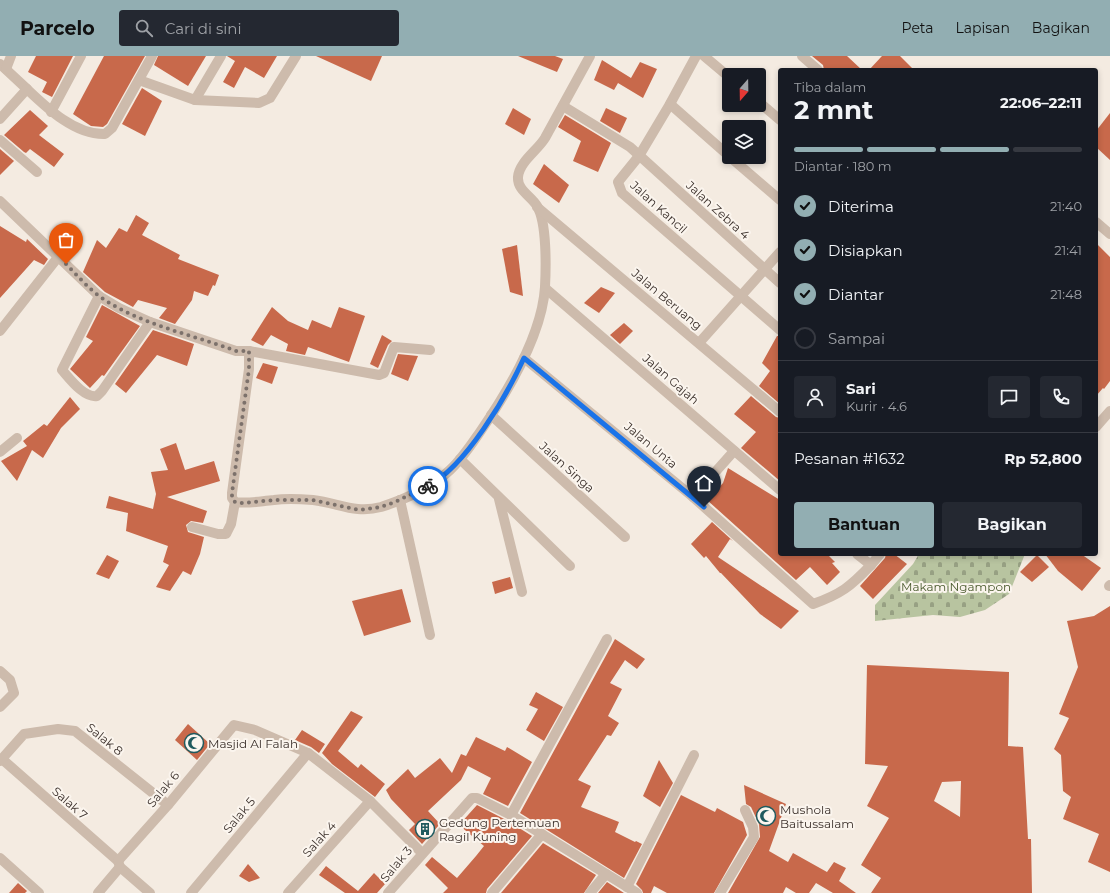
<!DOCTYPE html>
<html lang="id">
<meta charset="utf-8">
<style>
body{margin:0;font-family:Montserrat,sans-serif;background:#242831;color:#f1f3f6;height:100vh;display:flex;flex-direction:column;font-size:15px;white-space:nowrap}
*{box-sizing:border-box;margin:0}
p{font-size:13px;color:#9ea1a6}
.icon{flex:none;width:22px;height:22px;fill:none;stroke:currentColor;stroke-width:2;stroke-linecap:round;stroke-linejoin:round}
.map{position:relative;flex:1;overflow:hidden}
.drawer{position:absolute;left:778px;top:12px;width:320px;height:488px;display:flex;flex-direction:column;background:#171b24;border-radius:4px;box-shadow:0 2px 6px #0003}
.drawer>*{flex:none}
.needle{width:26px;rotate:200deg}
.buttons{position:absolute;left:722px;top:12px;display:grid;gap:8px}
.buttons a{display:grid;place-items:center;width:44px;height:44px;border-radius:4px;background:#171b24;box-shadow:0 2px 6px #0003;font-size:20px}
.pin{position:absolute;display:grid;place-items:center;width:34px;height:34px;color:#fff;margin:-41px -17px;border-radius:50% 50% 50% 0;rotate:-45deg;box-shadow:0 0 4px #0007}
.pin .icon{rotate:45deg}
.courier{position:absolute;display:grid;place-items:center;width:40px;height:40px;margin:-20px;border:3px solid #1a73e8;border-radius:50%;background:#fff;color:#222;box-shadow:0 1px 5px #0007}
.summary em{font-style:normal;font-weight:700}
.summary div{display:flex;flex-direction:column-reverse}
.summary{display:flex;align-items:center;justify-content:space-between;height:68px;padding:0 16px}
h1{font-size:26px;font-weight:700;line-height:30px}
.bar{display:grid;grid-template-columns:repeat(4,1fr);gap:6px 4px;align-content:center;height:48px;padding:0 16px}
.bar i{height:5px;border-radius:3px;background:#363941}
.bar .selected{background:#92aeb2}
.bar p{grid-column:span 4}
.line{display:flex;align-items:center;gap:10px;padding:0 16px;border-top:1px solid #363941}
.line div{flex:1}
.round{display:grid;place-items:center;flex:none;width:42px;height:42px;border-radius:4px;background:#242831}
ol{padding:0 16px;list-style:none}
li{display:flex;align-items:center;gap:12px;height:44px}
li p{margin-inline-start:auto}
li .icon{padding:4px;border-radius:50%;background:#92aeb2;color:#111;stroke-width:4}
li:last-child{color:#9ea1a6}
li i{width:22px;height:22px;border:2px solid #363941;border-radius:50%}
.primary-button{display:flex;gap:8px;margin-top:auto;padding:8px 16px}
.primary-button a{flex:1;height:46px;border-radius:4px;background:#92aeb2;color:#111;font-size:16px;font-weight:700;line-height:46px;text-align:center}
.primary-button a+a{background:#242831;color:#f1f3f6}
header{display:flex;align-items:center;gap:24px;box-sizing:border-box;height:56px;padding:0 20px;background:#92aeb2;color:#111}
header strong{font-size:19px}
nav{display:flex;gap:22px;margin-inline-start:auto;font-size:14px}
.search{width:280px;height:36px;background:#242831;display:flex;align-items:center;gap:10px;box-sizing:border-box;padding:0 14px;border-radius:4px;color:#9ea1a6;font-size:15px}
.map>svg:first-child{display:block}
.cemetery{fill:url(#cemetery-stones)}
.building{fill:#c8694b;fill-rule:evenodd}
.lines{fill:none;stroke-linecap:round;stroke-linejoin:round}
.minor{stroke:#cdbbac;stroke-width:10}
.done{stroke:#7c716b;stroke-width:4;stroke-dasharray:0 7.2}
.route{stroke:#1a73e8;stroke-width:5}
.labels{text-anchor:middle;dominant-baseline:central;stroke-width:4;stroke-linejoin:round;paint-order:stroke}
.street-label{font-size:12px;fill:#3b302b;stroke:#fbf5ee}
.park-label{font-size:12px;fill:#4a5a2e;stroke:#fbf5ee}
.poi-label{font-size:12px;fill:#3b302b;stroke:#fbf5ee;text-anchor:start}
</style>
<header>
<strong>Parcelo</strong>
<div class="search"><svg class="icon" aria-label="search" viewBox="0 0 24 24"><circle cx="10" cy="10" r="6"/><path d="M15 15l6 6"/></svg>Cari di sini</div>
<nav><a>Peta</a><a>Lapisan</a><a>Bagikan</a></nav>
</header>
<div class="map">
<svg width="1110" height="837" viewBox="0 0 1110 837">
<defs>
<pattern id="cemetery-stones" width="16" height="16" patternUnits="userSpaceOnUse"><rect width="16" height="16" fill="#b8c4a0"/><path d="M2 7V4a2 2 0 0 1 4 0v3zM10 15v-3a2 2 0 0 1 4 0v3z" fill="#97a083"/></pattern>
</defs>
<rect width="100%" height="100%" fill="#f4ebe1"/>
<path class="cemetery" d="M919,498H1025L1009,538L985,554L960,561L933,559L875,565V549L913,508Z"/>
<g class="building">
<path d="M36,0H73L52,41L42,36L47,26L28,16Z"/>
<path d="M104,0H145L107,68L103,71L91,70L73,58Z"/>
<path d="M158,0H206L188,30L154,9Z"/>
<path d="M227,0H277L264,22L245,11L234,32L223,26L235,5Z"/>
<path d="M316,0H382L371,25Z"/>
<path d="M518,0H555L563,3L557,16Z"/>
<path d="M812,0H847L862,14H824L823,9Z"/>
<path d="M882,0H900L914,14H869Z"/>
<path d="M602,4L631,22L640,6L657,13L643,42L618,27L614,34L594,24Z"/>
<path d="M142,32L162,45L145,80L122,68Z"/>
<path d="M513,52L531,63L524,79L505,68Z"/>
<path d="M606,52L627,62L620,77L600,65Z"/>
<path d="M30,54L48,70L39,79L64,98L54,111L30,93L26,97L24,96L4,79Z"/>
<path d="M1110,57V104L1096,91V75Z"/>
<path d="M565,59L611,87L598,116L573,105L581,85L558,71Z"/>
<path d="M0,93L14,105L0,119Z"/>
<path d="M544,108L569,129L559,147L533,128Z"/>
<path d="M136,159L149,167L142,179L180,199L178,203L219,219L215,230L213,229L208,240L194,235L192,244L175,268L159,262L167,252L138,244L133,251L105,236L83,216L97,184L106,192L119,172L127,176Z"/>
<path d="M0,170L26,186L27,183L48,203L44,209L34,204L0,242Z"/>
<path d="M1096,187L1110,201V325L1104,333L1103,332L1096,340Z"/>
<path d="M517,189L523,240L510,236L502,193Z"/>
<path d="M601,231L615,237L599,257L584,247Z"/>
<path d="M102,249L140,270L104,320L102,319L90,332L70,313L93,285L86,281Z"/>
<path d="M272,251L288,265L308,274L312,264L331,272L339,251L365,260L349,306L308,291L305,299L286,295L288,288L271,279L263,290L251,284Z"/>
<path d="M624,267L633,275L620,288L610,279Z"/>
<path d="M153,274L194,288L187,310L157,299L126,337L115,328Z"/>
<path d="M382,279L392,285L388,289L378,312L370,308Z"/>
<path d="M777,280H780V348L759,330L770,315L762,307Z"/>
<path d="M398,298L418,300L408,325L391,318Z"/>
<path d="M263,307L278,311L272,328L256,322Z"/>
<path d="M751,340L776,361L780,362V425L741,392L756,376L734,358Z"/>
<path d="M70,341L80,353L61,372L43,402L32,394L17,425L1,405L27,390L23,385L44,368L47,370Z"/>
<path d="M176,387L185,414L214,405L220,425L167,441L207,455L203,467L191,465L186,469L188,476L204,481L200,498L191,519L183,515L170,535L156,531L169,509L163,506L168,490L126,475L128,457L106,452L109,440L153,453L156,438L151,416L168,414L160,393Z"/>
<path d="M728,412L780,444V498H827L835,506L832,507L840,516L827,529L810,511L796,524L707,444L723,427Z"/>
<path d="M712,466L733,485L730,483L718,501L799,555L781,573L760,558L721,517H720L706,500L704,502L691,488Z"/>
<path d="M886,498H894L907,508L873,543L860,530L885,502Z"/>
<path d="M1045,498H1081L1101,512L1082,535L1058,515Z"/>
<path d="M107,499L119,505L109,523L96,518Z"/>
<path d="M1037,499L1049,511L1032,526L1020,516Z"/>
<path d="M510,521L513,532L495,538L492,526Z"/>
<path d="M402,533L411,566L364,580L352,545Z"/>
<path d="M1110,550V816L1088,806L1099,778L1063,763L1071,741L1063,735L1061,699L1054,693L1069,662L1059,658L1078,611L1067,565L1094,560Z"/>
<path d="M615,583L645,603L637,613L625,604L610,627L622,633L608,660L619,667L611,680L607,679L578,724L591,730L581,751L619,766L615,776L635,786L636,785L642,788L624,822L520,757Z"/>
<path d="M867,609L1009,616L1008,690L1023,691L1028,783H1031L1032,837H871L881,822L861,809L889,762L867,750L888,710L865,708ZM961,725L960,761L934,745L942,726Z"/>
<path d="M536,636L563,651L544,685L526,674L538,653L529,649Z"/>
<path d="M351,655L363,661L338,695L358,712L361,708L385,728L375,741L332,708L322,697Z"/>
<path d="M188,668L210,688L197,704L175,684Z"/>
<path d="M302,674L325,688L319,697L311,691L295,684Z"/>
<path d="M476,681L505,695L507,691L532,706L508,750L483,738L491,722L468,710L461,724L428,755L440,768L422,788L409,774L415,768L391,743L386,734L408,713L415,722L440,702L452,717L461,698L466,700Z"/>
<path d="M659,704L673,727L660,751L643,740Z"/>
<path d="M744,729L786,748L769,795L788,806L793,797L827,816L834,806L846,812L839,825L856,837H833L816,827L809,837H796L786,831L783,837H728L760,781L759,768L751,751L746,748Z"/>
<path d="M681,739L715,756L717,752L743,766L747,779L714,837H667L654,830L651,837H643L642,834L636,828Z"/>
<path d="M477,749L508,765L532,780L487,833L486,837H443L448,832L425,809L432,801L457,822L476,800L484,790L459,769Z"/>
<path d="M543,787L596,819L584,837H501Z"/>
<path d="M248,808L260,822L249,826L239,820Z"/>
<path d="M326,810L358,835L374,817L385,828L377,837H345L319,819Z"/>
<path d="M607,826L624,837H625H598Z"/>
<path d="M18,827L27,835L25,837H9Z"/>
</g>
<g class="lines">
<g class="minor">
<path d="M696,0L670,48L639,100L618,126L622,137L780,274"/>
<path d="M704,0L729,21"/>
<path d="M802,0L818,14"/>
<path d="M0,8L27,33"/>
<path d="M6,13L11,0"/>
<path d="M139,24L195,44L259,47L270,42L296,0"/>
<path d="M195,44L221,0"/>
<path d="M759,46L780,64"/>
<path d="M670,48L729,100"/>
<path d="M563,50L630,91L780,227"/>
<path d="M51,56L81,0"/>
<path d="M0,63L27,33C47,52 75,79 105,78L112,72L152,0"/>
<path d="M0,84L37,116"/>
<path d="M730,101L780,144"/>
<path d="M0,145L99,240L119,252L150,266L236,295H249V313L232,437V442L235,446C249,448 261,445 274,444C287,442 301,443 313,444C339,447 355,458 381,451C406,443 432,431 450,414C462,403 471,389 480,376C507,337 542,280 545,231C546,212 547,166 537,150C531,140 517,134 518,121C519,106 538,94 545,82L590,0"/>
<path d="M537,151L780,356"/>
<path d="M1096,166L1110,178"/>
<path d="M545,232L780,434"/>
<path d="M99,240L62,314C70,323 84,342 97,340L102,335L150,266"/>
<path d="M0,275L59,200"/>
<path d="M699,287L780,196"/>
<path d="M249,295L379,319L384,317L394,291L430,294"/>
<path d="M524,302L693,441L813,548C841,538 850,531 871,509"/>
<path d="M491,359L625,481"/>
<path d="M1096,371L1110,355"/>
<path d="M0,396L17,382"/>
<path d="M460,403L570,510"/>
<path d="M693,441L734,395"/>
<path d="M499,443L522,536"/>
<path d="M400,444L430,579"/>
<path d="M192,471L218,478H226L231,468L235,446"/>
<path d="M857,498L871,509L880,498"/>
<path d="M1109,530L1110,529"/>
<path d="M0,615L10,624L14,637L0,651"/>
<path d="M2,703L118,805L120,811L150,837"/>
<path d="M0,705L24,678L58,673L75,675L168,749"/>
<path d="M511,759L607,583"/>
<path d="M0,802L39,837"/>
<path d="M118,805L168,749L234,669L255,674L308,697L370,745L422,797"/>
<path d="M627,831L694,699"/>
<path d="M98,837L120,811"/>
<path d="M191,837L308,697"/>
<path d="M288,837L370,745"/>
<path d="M388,837L472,742H477L511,759L637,837"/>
<path d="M492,837L542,778"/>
<path d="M590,837L606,818"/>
<path d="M720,837L754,781L753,771L745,754"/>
</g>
</g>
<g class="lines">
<path class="done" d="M66,208C77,219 87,231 99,240C137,267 185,277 228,292L236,295H249V313L232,437V442L235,446L242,447L276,444H313L359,454L381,451L395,446L428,430"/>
<path class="route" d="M428,430C466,410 506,341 524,302L704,451"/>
</g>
<defs>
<g id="mosque-ring" transform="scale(1)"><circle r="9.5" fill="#fbf5ee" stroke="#1f5a5e" stroke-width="1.5"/><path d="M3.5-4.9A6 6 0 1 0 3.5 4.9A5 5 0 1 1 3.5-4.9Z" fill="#1f5a5e"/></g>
<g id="building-ring" transform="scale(1)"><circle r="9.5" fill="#fbf5ee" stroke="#1f5a5e" stroke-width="1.5"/><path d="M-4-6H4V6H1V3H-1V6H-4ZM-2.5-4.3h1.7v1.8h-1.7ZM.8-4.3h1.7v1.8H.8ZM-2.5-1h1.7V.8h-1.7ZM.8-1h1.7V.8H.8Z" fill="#1f5a5e"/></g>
</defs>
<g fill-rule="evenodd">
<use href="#mosque-ring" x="194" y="687"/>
<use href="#mosque-ring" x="766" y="760"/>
<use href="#building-ring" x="425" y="773"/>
</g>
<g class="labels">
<g class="street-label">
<text transform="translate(659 151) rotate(42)">Jalan Kancil</text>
<text transform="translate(718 154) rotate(42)">Jalan Zebra 4</text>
<text transform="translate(667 243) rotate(40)">Jalan Beruang</text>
<text transform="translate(671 323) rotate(41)">Jalan Gajah</text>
<text transform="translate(651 389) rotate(40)">Jalan Unta</text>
<text transform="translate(567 411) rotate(42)">Jalan Singa</text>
<text transform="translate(105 683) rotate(39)">Salak 8</text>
<text transform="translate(163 733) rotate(-50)">Salak 6</text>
<text transform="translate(70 747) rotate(41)">Salak 7</text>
<text transform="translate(239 759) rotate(-50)">Salak 5</text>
<text transform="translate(319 783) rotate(-48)">Salak 4</text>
<text transform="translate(396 808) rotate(-50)">Salak 3</text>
</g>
<g class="park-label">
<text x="956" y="530">Makam Ngampon</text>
</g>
<g class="poi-label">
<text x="208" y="687">Masjid Al Falah</text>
<text x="780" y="753">Mushola<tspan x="780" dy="14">Baitussalam</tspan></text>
<text x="439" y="766">Gedung Pertemuan<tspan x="439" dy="14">Ragil Kuning</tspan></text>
</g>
</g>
</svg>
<div class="buttons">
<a><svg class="needle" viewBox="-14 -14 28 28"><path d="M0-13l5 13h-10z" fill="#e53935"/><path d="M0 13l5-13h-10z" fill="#9ea1a6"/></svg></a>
<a><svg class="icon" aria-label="layers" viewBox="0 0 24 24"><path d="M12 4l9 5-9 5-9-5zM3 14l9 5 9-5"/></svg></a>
</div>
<div class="pin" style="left:66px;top:208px;background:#ea580c"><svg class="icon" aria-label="bag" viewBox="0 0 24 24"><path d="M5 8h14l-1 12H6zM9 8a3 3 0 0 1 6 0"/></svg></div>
<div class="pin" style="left:704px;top:451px;background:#1f2937"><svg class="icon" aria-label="home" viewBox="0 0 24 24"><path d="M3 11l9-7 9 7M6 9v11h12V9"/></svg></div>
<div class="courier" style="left:428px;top:430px"><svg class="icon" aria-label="bike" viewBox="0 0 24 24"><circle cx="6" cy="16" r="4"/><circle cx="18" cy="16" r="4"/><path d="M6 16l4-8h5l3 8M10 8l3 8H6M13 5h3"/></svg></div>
<section class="drawer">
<div class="summary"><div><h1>2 mnt</h1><p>Tiba dalam</p></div><em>22:06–22:11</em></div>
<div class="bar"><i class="selected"></i><i class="selected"></i><i class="selected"></i><i></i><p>Diantar · 180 m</p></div>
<ol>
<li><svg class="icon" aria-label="check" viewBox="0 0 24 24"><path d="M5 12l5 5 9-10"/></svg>Diterima<p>21:40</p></li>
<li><svg class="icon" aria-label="check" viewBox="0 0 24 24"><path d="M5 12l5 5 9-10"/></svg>Disiapkan<p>21:41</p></li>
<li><svg class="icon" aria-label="check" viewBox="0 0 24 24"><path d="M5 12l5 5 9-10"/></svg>Diantar<p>21:48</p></li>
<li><i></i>Sampai</li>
</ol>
<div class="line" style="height:72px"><a class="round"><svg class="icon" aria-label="person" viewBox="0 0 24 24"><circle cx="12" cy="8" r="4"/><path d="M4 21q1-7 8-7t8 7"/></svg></a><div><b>Sari</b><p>Kurir · 4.6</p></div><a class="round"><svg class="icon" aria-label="chat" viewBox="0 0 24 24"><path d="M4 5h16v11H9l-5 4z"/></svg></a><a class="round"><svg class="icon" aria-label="phone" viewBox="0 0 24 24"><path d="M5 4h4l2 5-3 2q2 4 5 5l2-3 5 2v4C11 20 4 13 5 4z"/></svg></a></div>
<div class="line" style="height:52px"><div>Pesanan #1632</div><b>Rp 52,800</b></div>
<div class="primary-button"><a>Bantuan</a><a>Bagikan</a></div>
</section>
</div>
